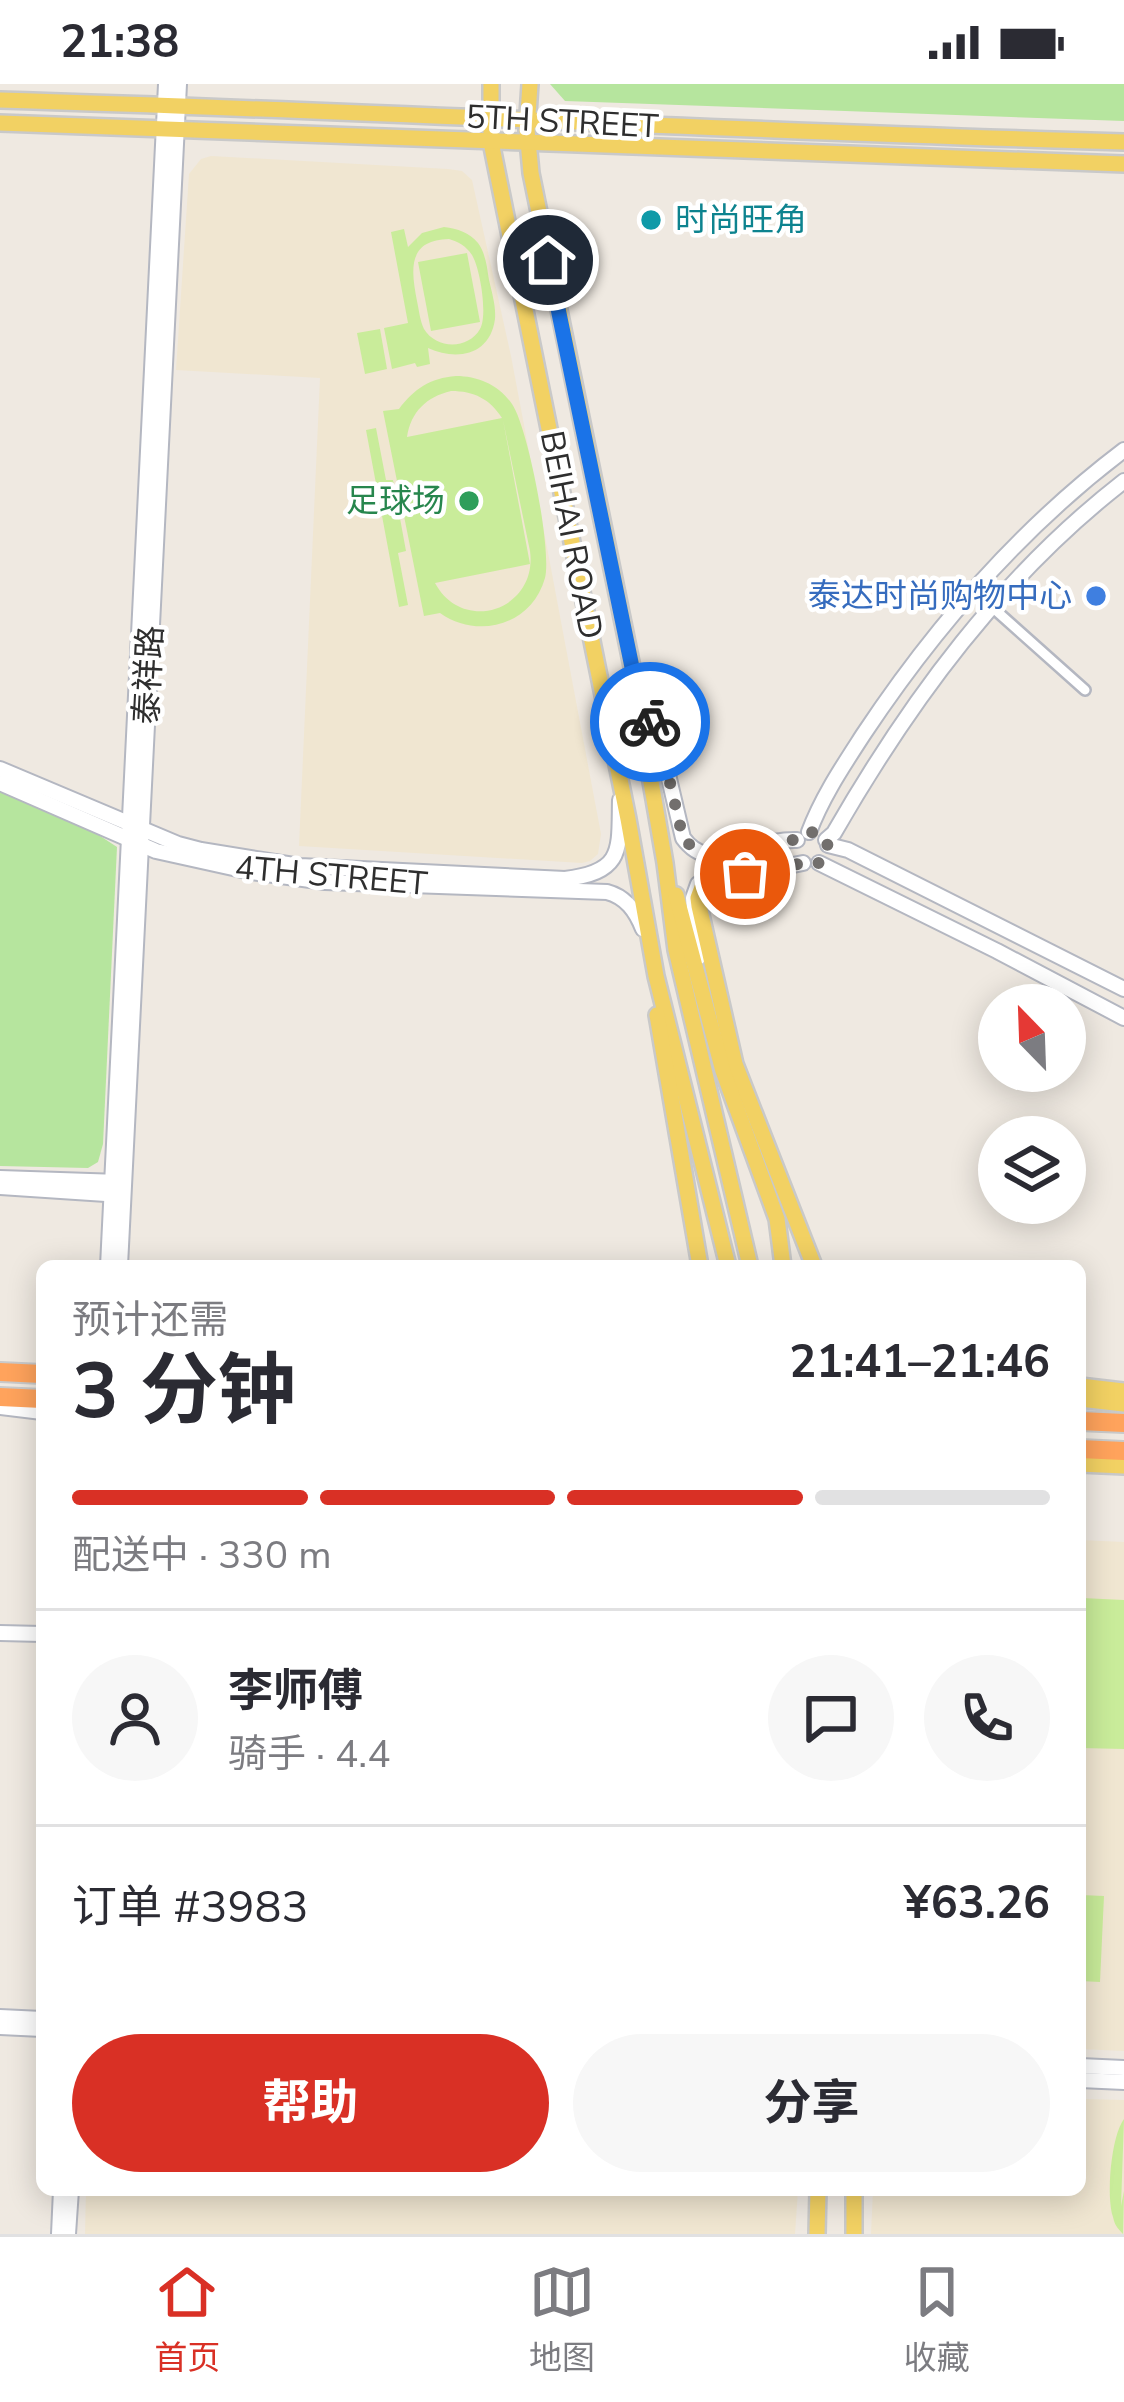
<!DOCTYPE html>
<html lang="zh">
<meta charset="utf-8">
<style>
body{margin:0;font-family:"Nunito Sans","Noto Sans SC",sans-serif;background:#f7f7f7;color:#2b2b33;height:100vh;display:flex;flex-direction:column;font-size:45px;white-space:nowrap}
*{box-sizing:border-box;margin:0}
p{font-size:39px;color:#7c7c81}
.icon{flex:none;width:66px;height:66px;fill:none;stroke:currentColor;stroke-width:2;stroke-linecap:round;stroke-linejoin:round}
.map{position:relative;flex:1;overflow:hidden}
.details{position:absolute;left:36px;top:1176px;width:1050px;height:936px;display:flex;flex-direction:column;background:#fff;border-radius:18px;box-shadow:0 6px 30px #0003}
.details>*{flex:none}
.needle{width:78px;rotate:337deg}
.controls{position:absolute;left:978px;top:900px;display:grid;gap:24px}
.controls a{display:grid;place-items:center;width:108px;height:108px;border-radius:50%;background:#fff;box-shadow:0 6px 30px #0003;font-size:60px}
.pin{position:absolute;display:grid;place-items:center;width:102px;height:102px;color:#fff;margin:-51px;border:6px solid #fff;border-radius:50%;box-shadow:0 3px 12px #0007}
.courier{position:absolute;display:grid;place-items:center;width:120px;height:120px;margin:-60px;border:9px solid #1a73e8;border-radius:50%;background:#fff;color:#222;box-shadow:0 3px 15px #0007}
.summary em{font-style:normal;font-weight:700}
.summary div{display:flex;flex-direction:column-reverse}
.summary{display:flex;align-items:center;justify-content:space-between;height:204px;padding:0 36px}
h1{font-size:78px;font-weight:700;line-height:90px}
.bar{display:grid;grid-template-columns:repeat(4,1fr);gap:18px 12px;align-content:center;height:144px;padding:0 36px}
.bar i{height:15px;border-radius:9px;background:#e1e1e2}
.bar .active{background:#d93025}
.bar p{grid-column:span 4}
.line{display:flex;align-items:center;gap:30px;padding:0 36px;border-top:3px solid #e1e1e2}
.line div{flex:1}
.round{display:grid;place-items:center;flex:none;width:126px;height:126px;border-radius:63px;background:#f7f7f7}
.action{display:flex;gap:24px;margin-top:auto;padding:24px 36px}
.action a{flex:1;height:138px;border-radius:72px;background:#d93025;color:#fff;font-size:48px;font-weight:700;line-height:138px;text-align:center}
.action a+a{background:#f7f7f7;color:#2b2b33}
.status{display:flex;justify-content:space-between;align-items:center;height:84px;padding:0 60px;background:#fff;direction:ltr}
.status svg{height:33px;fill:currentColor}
.tab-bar{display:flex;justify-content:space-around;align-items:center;height:168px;border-top:3px solid #e1e1e2;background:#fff;font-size:33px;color:#7c7c81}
.tab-bar a{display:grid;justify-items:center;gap:6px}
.tab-bar .active{color:#d93025}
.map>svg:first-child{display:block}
.education{fill:#f0e6d1}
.green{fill:#b6e59e}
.pitch{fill:#c9ec9a;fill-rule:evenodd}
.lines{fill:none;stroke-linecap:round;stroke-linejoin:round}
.street-casing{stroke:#b4b7c1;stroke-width:14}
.secondary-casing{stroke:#b4b7c1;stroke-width:18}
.primary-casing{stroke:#c9c9c9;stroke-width:20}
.highway-casing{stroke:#c9c9c9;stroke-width:22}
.street{stroke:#fff;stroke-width:9}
.secondary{stroke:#fff;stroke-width:14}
.primary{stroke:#f2d163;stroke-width:15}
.highway{stroke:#ffa35c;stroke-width:18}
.done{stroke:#726f6d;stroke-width:12;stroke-dasharray:0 21.6}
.route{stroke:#1a73e8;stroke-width:15}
.culture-dot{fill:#0f9aa8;stroke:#fff;stroke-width:4.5}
.leisure-dot{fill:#2e9e5b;stroke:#fff;stroke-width:4.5}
.shop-dot{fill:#3f7fe0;stroke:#fff;stroke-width:4.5}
.labels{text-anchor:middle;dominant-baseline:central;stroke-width:9;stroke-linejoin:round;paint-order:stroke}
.street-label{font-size:33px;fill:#2e2e2e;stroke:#fff}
.culture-label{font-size:33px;fill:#0d838f;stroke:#fff;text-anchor:start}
.leisure-label{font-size:33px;fill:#27864d;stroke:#fff;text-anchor:end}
.shop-label{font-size:33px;fill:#366cbe;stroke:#fff;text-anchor:end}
</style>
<div class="status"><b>21:38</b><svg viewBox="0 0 49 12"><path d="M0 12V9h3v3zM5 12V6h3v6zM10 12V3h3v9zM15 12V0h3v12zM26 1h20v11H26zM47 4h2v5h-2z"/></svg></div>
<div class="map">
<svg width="1124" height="2150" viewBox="0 0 1124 2150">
<rect width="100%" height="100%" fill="#efe9e1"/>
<g class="education">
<path d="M211,72L448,85L462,87L472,96L511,272L601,750L598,770L590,777L582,779L299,762L320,294L176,286L189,90L201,75Z"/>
<path d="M1080,1456L1124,1458V1967L1080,1965Z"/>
<path d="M1080,2015L1124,2016V2150H871L873,2106H1080Z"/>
<path d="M86,2106H798L795,2150H85Z"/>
</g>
<g class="green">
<path d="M550,0H1124V37L565,17Z"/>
<path d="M0,707L91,746L117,763L103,1060L98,1078L88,1084L0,1082Z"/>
</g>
<g class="pitch">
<path d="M444,143C458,145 469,148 478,159C486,170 487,184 489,196C492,209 496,222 495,235C490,272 456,277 428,264L430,280L417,283L415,279L392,285L384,244L408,239L391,148L404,145L408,163L422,149ZM449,155C459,158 466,162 472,171C480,184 488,231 480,245C468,266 436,265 424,245C420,237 419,226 417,217C411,186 407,156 449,155Z"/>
<path d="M467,169L480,238L431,247L418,178Z"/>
<path d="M380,245L387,285L365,290L357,249Z"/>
<path d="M456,292C478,292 499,301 512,320C528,343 552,467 545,494C532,541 478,556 440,529L424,532L383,327L399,325C414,305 430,294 456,292ZM451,307C474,307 490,315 502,334L407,353C411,328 426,313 451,307ZM503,336L530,467C538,526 463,551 435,499L530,480Z"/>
<path d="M376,344L386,396H393L406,467L398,469L408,521L399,523L366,346Z"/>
<path d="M1082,1514L1124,1516V1665L1080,1664Z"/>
<path d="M1081,1811L1104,1812L1100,1898L1080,1897Z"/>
<path d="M1124,2035L1121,2122L1124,2107L1123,2150C1117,2143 1115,2142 1113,2133C1106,2112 1111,2052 1124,2035Z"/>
</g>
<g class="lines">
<g class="street-casing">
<path id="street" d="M992,523L1085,606"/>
</g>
<g class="secondary-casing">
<g id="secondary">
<path d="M641,624L663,669L683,754C689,762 696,769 707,770C734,771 766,755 797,756"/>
<path d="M0,685L178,760L201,766L300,782L565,795C624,788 619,766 620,716"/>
<path d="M0,699L156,767L251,788L325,798L607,808C626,813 636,827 643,845"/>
<path d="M809,748C822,713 843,682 863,651C934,544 1021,444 1124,366"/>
<path d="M826,756L834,749C911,615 1002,492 1124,397"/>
<path d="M828,761L848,766L1124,905"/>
<path d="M819,779L997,867L1124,934"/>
<path d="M698,874L693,814L698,800L803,779"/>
<path d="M0,1094L120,1098"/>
<path d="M0,1103L121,1111"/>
<path d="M108,1182L166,0"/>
<path d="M120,1182L179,0"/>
<path d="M0,1323L42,1328"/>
<path d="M0,1549L42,1550"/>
<path d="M0,1933L42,1935"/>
<path d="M0,1943L42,1945"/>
<path d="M1080,1982L1124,1984"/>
<path d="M1080,1996L1124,1998"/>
<path d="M59,2150L61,2106"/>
<path d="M68,2150L71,2106"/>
</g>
</g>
<g class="primary-casing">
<g id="primary">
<path d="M491,0V58L628,735L656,892L728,1182"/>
<path d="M530,0L527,46L531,89L640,622L646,669L665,779L676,866L750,1182"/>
<path d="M0,16C375,27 749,48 1124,58"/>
<path d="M0,39L1124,80"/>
<path d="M704,798L698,814L699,822L735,980L814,1182"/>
<path d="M676,811L723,987L777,1135L783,1182"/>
<path d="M657,931L700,1182"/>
<path d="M1080,1302L1124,1307"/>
<path d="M1080,1315L1124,1320"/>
<path d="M1080,1380L1124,1382"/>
<path d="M817,2150L818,2106"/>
<path d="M854,2150V2106"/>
</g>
</g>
<g class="highway-casing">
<g id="highway">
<path d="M0,1288L42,1290"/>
<path d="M0,1313L42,1315"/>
<path d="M1080,1337L1124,1339"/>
<path d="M1080,1365L1124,1367"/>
</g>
</g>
<use href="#street" class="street"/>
<use href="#secondary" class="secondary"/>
<use href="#primary" class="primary"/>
<use href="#highway" class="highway"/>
</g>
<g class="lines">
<path class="done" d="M650,638L663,669L683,754L695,766L708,770L778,756H797L809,748C822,748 828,755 828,767L819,779H803L745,790"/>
<path class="route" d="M548,176L640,622L650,638"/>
</g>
<circle class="culture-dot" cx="651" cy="136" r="12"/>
<circle class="leisure-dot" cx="469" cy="417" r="12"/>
<circle class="shop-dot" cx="1096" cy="512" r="12"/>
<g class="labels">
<g class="street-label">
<text transform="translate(562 38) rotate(3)">5TH STREET</text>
<text transform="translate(571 451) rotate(79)">BEIHAI ROAD</text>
<text transform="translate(149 591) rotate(-87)">泰祥路</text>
<text transform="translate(331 792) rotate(5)">4TH STREET</text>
</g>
<g class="culture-label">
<text x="675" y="136">时尚旺角</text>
</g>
<g class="leisure-label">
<text x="445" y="417">足球场</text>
</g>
<g class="shop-label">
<text x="1072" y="512">泰达时尚购物中心</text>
</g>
</g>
</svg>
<div class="controls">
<a><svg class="needle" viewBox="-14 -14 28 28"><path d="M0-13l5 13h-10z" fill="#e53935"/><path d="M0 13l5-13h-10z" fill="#7c7c81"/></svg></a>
<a><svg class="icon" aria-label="layers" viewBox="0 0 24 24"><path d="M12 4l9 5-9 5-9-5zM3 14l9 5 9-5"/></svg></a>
</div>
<div class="pin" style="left:745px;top:790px;background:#ea580c"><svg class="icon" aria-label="bag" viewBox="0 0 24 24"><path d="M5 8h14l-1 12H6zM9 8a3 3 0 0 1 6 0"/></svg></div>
<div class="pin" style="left:548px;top:176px;background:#1f2937"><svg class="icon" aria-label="home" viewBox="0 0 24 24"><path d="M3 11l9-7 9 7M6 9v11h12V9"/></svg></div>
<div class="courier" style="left:650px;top:638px"><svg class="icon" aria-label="bike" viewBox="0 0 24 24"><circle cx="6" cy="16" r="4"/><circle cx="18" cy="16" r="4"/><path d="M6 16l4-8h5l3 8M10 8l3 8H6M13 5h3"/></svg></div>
<section class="details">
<div class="summary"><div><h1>3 分钟</h1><p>预计还需</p></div><em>21:41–21:46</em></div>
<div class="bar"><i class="active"></i><i class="active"></i><i class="active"></i><i></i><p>配送中 · 330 m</p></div>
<div class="line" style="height:216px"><a class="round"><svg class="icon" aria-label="person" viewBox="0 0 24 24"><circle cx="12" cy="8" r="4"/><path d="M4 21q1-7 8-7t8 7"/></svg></a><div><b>李师傅</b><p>骑手 · 4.4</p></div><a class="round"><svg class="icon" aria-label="chat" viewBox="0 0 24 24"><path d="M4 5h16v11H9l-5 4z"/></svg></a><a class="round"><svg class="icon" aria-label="phone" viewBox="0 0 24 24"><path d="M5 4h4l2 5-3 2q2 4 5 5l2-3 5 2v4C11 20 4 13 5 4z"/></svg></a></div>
<div class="line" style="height:156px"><div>订单 #3983</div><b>¥63.26</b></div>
<div class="action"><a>帮助</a><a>分享</a></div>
</section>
</div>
<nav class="tab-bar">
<a class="active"><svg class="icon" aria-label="home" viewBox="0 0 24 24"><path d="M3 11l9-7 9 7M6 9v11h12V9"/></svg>首页</a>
<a><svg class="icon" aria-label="map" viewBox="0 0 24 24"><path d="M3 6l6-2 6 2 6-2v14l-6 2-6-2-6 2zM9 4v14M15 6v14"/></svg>地图</a>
<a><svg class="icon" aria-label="saved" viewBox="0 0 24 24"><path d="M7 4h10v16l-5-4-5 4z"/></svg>收藏</a>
</nav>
